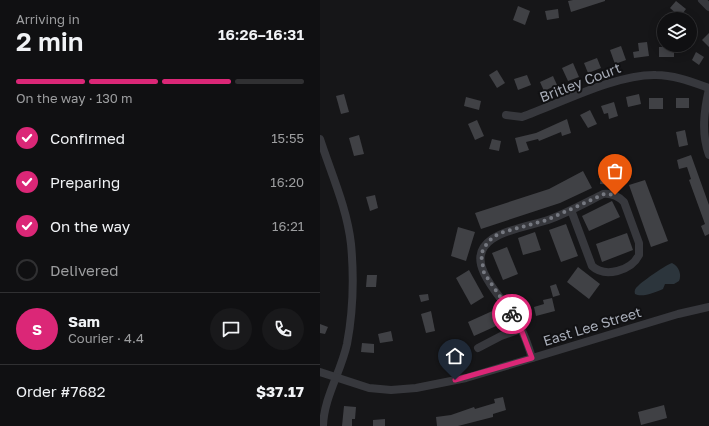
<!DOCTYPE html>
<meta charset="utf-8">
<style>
body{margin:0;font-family:"Golos Text",sans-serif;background:#19191b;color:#f1f3f6;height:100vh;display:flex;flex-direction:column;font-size:15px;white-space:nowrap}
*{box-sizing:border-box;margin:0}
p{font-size:13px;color:#9c9d9f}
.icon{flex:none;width:22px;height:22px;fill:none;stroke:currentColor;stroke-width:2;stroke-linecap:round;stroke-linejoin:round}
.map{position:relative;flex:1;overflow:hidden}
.details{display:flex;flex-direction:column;background:#101012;width:320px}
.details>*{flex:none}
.fabs{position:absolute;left:337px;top:12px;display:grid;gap:8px}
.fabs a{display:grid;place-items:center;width:40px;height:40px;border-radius:50%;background:#101012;box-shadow:0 2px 10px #0003,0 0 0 1px #303032;font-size:20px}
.pin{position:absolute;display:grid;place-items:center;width:34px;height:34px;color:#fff;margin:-41px -17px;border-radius:50% 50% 50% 0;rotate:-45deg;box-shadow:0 0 4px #0007}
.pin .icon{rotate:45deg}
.courier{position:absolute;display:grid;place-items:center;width:40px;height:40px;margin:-20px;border:3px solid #db2777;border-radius:50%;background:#fff;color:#222;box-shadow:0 1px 5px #0007}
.overview em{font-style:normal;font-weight:600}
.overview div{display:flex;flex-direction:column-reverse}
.overview{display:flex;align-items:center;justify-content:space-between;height:68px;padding:0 16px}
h1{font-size:26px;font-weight:600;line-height:30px}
.bar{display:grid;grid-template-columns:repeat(4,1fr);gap:6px 4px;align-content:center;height:48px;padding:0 16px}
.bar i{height:5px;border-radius:3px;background:#303032}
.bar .current{background:#db2777}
.bar p{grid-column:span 4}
.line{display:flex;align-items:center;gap:10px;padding:0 16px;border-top:1px solid #303032}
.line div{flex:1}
.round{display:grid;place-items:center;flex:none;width:42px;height:42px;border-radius:21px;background:#19191b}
ol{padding:0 16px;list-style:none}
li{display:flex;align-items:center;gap:12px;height:44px}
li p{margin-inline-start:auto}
li .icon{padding:4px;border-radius:50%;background:#db2777;color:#fff;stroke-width:4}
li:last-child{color:#9c9d9f}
li i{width:22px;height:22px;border:2px solid #303032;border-radius:50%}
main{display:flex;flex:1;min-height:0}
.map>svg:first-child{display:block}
.water{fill:#2c353c}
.building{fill:#404145}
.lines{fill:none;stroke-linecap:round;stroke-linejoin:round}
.minor{stroke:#37383d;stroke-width:8}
.done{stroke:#757880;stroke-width:4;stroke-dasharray:0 7.2}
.route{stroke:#db2777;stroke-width:5}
.labels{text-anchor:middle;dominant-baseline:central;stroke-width:4;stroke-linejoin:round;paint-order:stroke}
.street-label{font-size:14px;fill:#a8adb8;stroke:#111113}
</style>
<main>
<section class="details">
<div class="overview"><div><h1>2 min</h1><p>Arriving in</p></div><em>16:26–16:31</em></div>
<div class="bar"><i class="current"></i><i class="current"></i><i class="current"></i><i></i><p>On the way · 130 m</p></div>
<ol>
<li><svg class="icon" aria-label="check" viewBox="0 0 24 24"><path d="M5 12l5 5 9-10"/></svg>Confirmed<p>15:55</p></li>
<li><svg class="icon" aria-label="check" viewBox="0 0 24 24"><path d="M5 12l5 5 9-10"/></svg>Preparing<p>16:20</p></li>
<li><svg class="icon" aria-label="check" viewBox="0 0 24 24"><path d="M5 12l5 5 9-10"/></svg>On the way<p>16:21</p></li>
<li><i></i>Delivered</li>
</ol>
<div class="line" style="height:72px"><b class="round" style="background:#db2777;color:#fff">S</b><div><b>Sam</b><p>Courier · 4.4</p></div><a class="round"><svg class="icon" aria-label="chat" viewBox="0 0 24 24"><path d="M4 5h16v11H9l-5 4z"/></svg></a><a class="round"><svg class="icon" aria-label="phone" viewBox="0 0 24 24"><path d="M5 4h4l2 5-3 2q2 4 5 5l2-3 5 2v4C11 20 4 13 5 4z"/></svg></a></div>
<div class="line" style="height:52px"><div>Order #7682</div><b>$37.17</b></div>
</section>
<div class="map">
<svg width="389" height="426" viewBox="0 0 389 426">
<rect width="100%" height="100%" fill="#161618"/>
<path class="water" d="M352,263C359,266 362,275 359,281L354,284H345L343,289C336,292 322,298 315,294C314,291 315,288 318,286C324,280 346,265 352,263Z"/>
<g class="building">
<path d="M253,0H285V1L251,12L248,1Z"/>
<path d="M356,1L366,9L360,17L350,8Z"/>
<path d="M198,6L210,11L205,25L193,20Z"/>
<path d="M238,9L239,18L227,20L225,11Z"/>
<path d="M389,33V47L382,40Z"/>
<path d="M327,42L329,56L314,58L313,52L319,51L318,43Z"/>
<path d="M301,46L306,60L295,64L290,50Z"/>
<rect x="339" y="47" width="15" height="10"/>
<path d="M376,52L384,57L379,65L372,60Z"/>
<path d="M277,58L281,68L268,73L264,63Z"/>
<path d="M253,63L259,77L248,81L242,68Z"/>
<path d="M177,70L185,83L177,88L169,75Z"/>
<path d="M207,75L211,85L198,90L194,79Z"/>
<path d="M233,76L237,85L224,91L220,82Z"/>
<path d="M24,94L29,112L21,114L16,96Z"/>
<path d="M319,94L321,104L308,107L306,97Z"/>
<path d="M146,97L161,101L159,110L144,106Z"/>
<rect x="329" y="98" width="14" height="11"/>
<rect x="356" y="98" width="13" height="10"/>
<path d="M294,102L298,116L289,119L288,113L284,114L281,106Z"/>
<path d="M270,110L277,124L268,128L260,115Z"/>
<path d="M247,119L251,133L242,136L241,132L219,141L218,139L206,142L209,150L199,153L195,138L216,133Z"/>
<path d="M157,120L164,136L155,140L148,124Z"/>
<path d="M365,130L368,145L359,147L356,132Z"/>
<path d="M39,135L44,154L34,156L29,138Z"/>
<path d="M172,139L181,141L179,151L169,149Z"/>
<path d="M371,155L389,205V234L385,236L381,226L385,224L369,180L371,179L367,167L359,169L357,160Z"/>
<path d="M282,166H300V185L280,184Z"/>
<path d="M263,171L272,188L240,203L161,229L155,213L229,189Z"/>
<path d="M325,180L348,241L331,247L309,185Z"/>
<path d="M55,195L58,208L50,211L46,197Z"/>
<path d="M292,201L300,217L269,231L262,216Z"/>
<path d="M246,224L258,256L241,262L229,230Z"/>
<path d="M138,227L155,232L146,261L131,256Z"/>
<path d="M215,232L221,250L203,255L198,238Z"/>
<path d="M307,233L313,250L282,262L276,244Z"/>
<path d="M187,247L198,274L183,280L172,253Z"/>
<path d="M258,267L280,284L269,299L247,282Z"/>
<path d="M149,270L164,297L151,305L136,278Z"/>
<path d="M47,275H57L56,287H46Z"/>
<path d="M236,284L240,295L233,297L230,286Z"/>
<path d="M108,294L109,300L101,302L99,295Z"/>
<path d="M232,298L235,311L216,316L214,307L224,304L223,300Z"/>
<path d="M179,308L185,322L154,336L148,322Z"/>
<path d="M111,311L115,331L106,333L101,314Z"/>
<path d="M0,324L8,327L5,334L0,333Z"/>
<path d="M71,331L73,341L60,343L58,334Z"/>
<path d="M42,343L54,344V353L41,352Z"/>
<path d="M183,397L186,410L173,414V417L138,426H117L116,417L131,415L154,407L155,409L175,403L174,399Z"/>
<path d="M344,405L347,418L321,425L318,412Z"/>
<path d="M24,406L36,407L35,419H32V426H22Z"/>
<path d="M65,419V426H53V420Z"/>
</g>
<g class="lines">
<g class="minor">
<path d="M382,0L389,7"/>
<path d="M389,89C384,111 381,133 389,155"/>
<path d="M186,115L202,117C241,103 296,74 336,75C354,75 372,82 389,88"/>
<path d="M0,139C11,173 27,208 31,244C34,276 33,312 27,344C21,372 4,397 3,426"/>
<path d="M158,348L181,336L201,329"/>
<path d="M212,358C209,348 206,338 201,329C192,309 173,293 164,273C145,233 205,228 228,220C247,213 265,203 283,194C292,193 298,196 304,202L319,243V255C311,271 285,278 272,266L251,210"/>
<path d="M0,372L49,388L71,390L96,388L146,378L358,314L389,307"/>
</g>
</g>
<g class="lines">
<path class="done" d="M192,314L164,273L161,254L166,245L172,238L180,233L227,220L284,194L295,195"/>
<path class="route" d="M135,380L212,358L201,329L192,314"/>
</g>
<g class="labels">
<g class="street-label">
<text transform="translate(260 82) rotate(-21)">Britley Court</text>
<text transform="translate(272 326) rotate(-17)">East Lee Street</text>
</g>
</g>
</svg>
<div class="fabs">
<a><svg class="icon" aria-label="layers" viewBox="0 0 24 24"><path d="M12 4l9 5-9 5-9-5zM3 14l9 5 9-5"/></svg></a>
</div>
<div class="pin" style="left:295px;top:195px;background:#ea580c"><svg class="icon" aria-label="bag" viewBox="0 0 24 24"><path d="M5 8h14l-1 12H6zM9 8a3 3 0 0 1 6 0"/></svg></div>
<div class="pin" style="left:135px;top:380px;background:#1f2937"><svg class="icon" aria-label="home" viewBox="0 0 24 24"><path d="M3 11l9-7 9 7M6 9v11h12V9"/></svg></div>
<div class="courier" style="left:192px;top:314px"><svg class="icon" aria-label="bike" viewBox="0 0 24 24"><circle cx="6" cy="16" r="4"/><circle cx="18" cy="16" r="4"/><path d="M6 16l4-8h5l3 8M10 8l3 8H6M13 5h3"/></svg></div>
</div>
</main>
